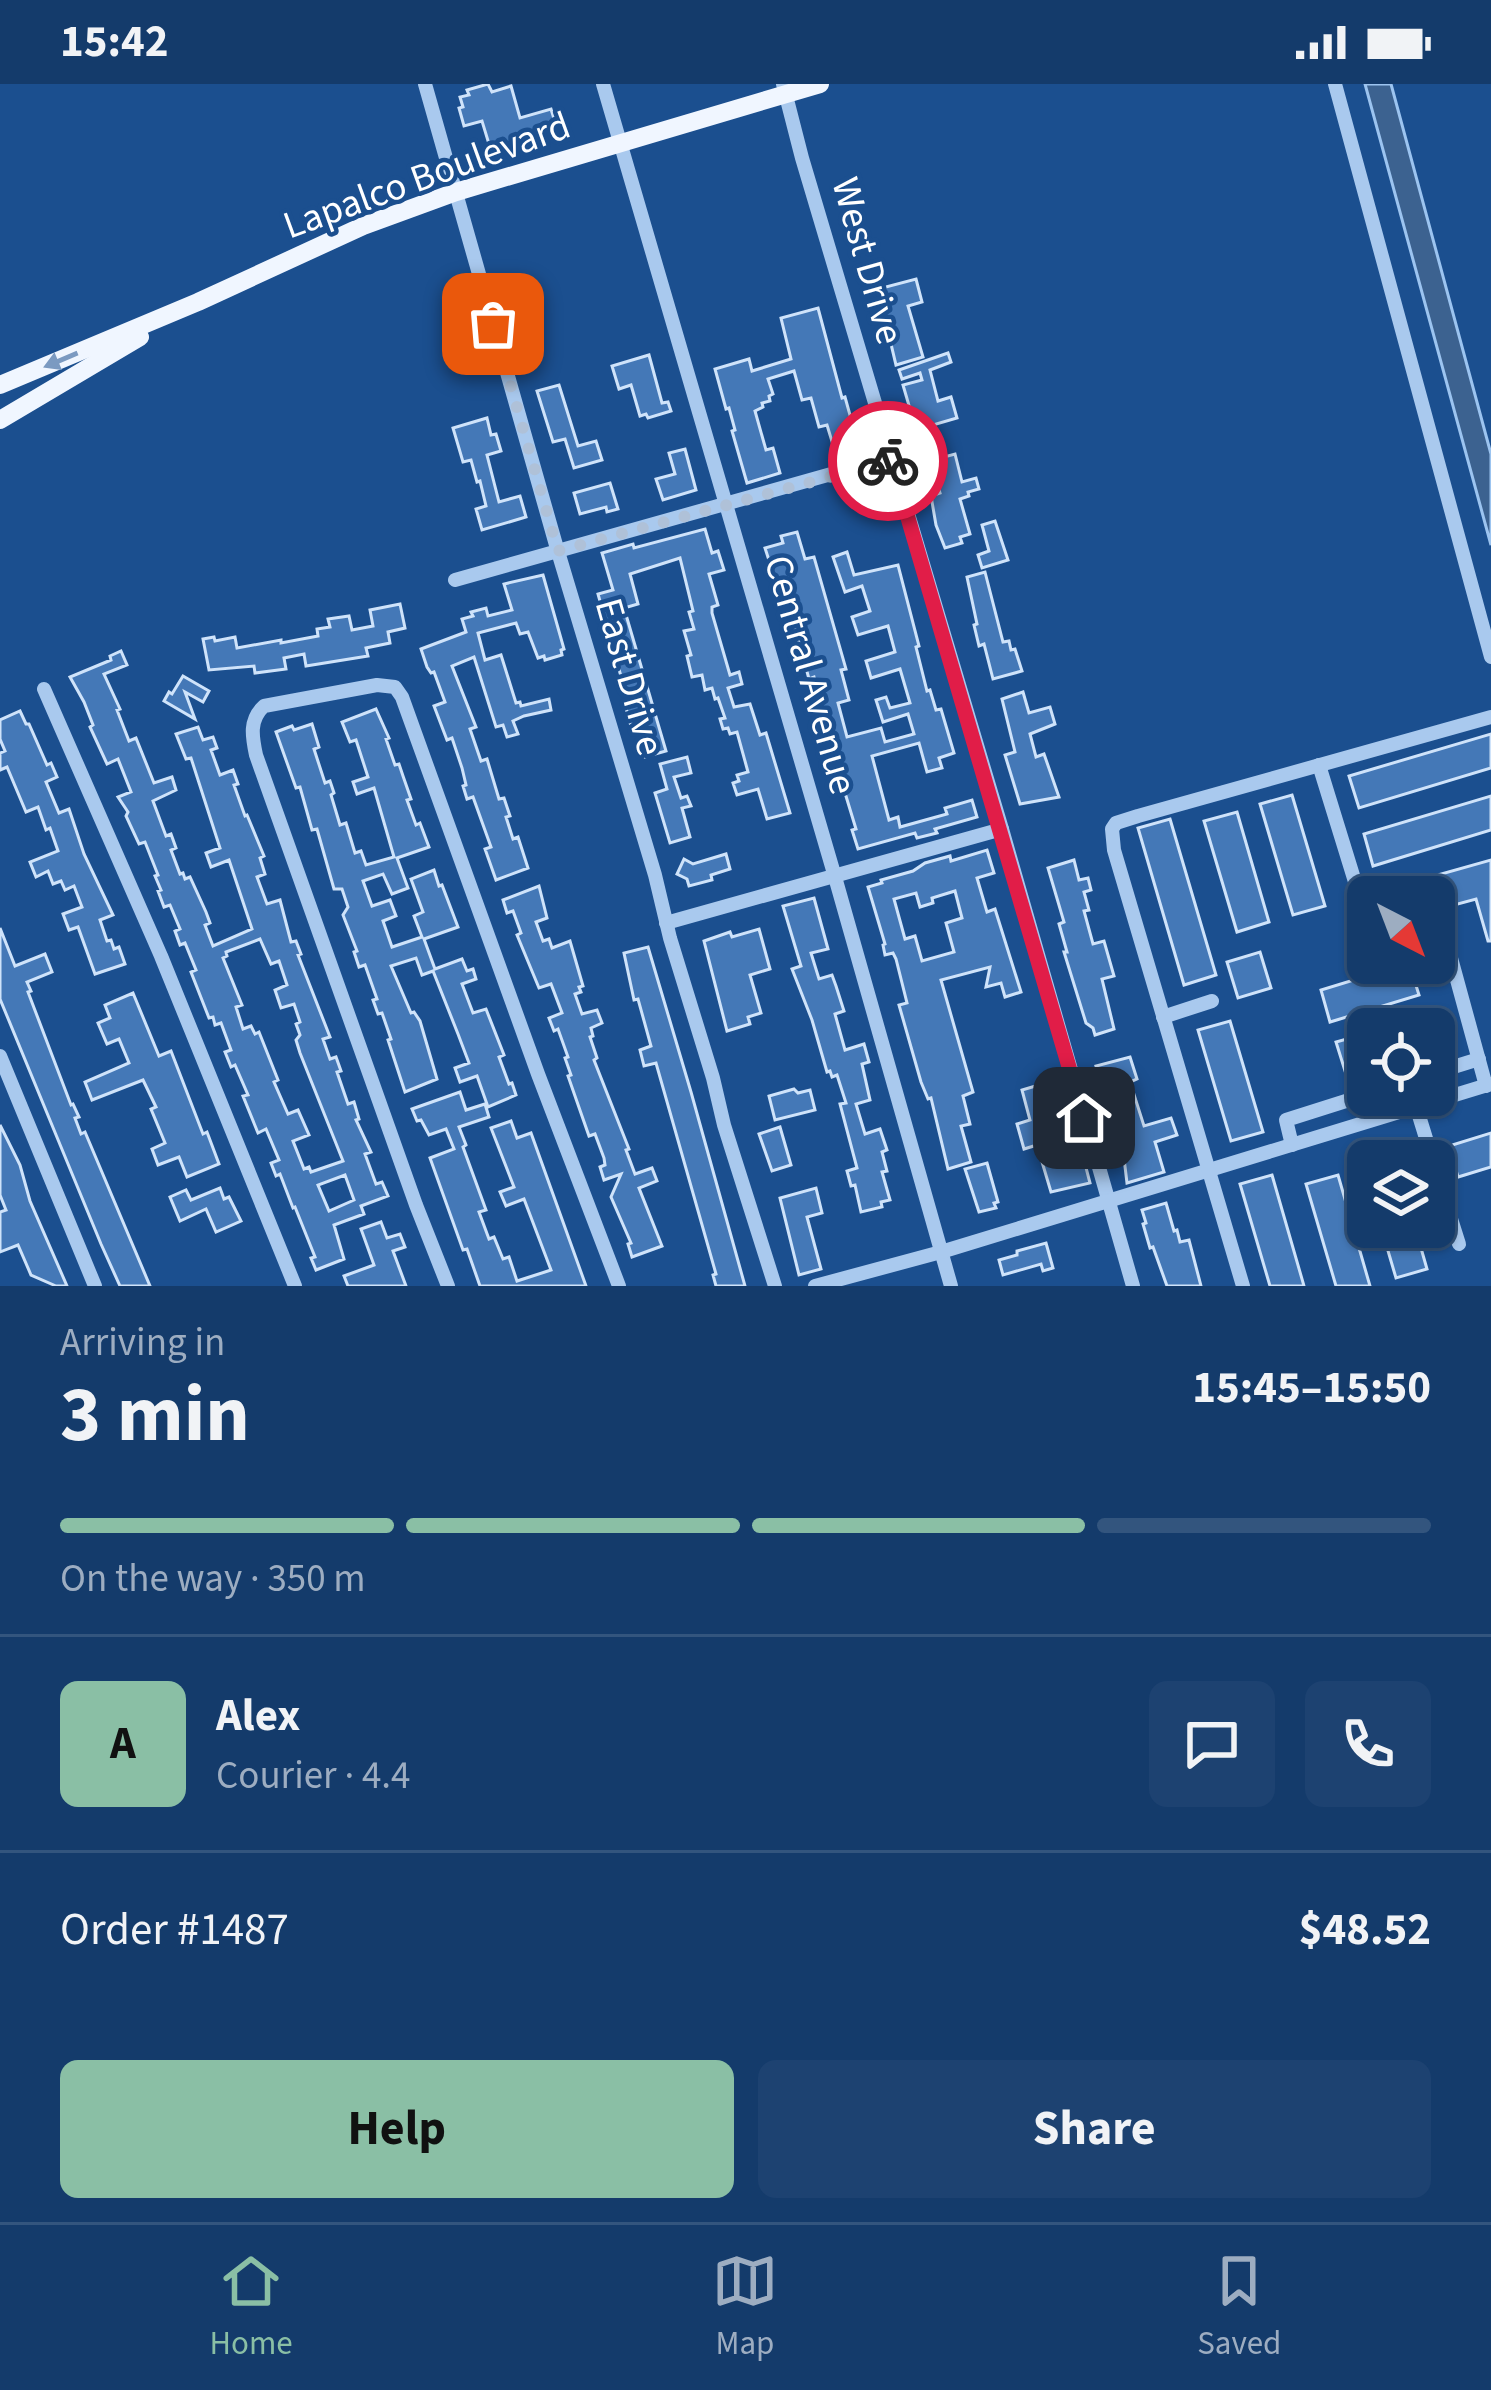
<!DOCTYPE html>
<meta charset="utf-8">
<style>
body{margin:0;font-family:"Source Sans 3",sans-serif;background:#1d4271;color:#f1f3f6;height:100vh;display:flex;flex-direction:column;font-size:45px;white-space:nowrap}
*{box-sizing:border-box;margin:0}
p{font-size:39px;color:#9dadc1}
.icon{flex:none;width:66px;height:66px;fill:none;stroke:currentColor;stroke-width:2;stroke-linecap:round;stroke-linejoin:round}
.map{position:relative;height:1202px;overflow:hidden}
.sheet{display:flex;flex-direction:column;background:#143b6b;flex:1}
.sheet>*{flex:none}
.needle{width:78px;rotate:138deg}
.fabs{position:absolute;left:1347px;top:792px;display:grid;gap:24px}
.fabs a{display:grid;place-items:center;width:108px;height:108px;border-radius:18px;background:#143b6b;box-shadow:0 3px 9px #0004,0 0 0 3px #33557e;font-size:60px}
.pin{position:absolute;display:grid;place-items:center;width:102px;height:102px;color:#fff;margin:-51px;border-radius:24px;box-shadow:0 6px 18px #0006}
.courier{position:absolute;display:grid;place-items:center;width:120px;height:120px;margin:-60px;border:9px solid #e11d48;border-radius:50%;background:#fff;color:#222;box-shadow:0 3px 15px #0007}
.headline em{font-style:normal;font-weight:700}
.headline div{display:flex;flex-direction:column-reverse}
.headline{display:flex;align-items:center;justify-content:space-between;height:204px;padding:0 60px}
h1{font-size:78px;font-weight:700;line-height:90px}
.bar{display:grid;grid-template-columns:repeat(4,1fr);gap:18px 12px;align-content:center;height:144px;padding:0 60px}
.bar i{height:15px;border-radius:9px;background:#33557e}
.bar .selected{background:#8abfa5}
.bar p{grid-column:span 4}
.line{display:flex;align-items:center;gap:30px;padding:0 60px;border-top:3px solid #33557e}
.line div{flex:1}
.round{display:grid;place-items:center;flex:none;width:126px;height:126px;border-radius:18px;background:#1d4271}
.cta{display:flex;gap:24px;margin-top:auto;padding:24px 60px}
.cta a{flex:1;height:138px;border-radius:18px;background:#8abfa5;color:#111;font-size:48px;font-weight:700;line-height:138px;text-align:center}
.cta a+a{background:#1d4271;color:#f1f3f6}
.status{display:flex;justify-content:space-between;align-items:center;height:84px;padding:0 60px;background:#143b6b;direction:ltr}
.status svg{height:33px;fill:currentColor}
.menu{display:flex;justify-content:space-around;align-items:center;height:168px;border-top:3px solid #33557e;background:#143b6b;font-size:33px;color:#9dadc1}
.menu a{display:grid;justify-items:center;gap:6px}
.menu .selected{color:#8abfa5}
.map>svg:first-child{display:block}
.water{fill:#3c6290;stroke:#9cc4f0;stroke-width:3}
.building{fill:#4478b7;stroke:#cfe3fa;stroke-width:3;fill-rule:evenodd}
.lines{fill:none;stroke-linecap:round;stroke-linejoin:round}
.minor{stroke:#a9c9ee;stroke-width:14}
.major{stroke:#f0f6ff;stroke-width:18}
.oneway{fill:#7b9ac1}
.done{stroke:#afc1d8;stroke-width:12;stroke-dasharray:0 21.6}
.route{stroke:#e11d48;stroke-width:15}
.labels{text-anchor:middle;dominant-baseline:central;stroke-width:9;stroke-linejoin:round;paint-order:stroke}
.street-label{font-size:39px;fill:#fff;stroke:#1b4f8f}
</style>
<div class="status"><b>15:42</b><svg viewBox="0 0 49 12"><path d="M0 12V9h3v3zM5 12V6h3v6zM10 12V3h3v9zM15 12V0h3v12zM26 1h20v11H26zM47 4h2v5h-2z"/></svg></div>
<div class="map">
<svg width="1491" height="1202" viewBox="0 0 1491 1202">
<rect width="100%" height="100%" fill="#1b4f8f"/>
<path class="water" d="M1365,0H1391L1491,370V461Z"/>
<g class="building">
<path d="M488,0L492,8L511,2L520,34L551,25L556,41L524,51L526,60L492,70L482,37L464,42L459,24L463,23L460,13L469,11L467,6Z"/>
<path d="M916,195L922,218L908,222L923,273L896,281L878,205Z"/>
<path d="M818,224L842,314L845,313L853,342L862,340L869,365L837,374L827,341L819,343L811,314L802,316L794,287L768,295L773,310L769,312L770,317L762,319L763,323L755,327L766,366L773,364L780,389L747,399L732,347L735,346L729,324L726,325L715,285L749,275L752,287L791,275L781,234Z"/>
<path d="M948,269L951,278L930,286L938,317L951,313L957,334L909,348L903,328L910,325L903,301L922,296L920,289L902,295L899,286Z"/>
<path d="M649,271L662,319L668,318L671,327L648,334L646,330L640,332L631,301L619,305L612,282Z"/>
<path d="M559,301L578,362L596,357L602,376L574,384L565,355L553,358L537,307Z"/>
<path d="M487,334L491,351L496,350L501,367L487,371L499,418L520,412L526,433L482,446L476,425L486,422L480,397L477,398L471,376L463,378L453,344Z"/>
<path d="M685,365L696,406L663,416L656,395L675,390L669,369Z"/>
<path d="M955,370L962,398L976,394L979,405L968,408L969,412L960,415L970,450L960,453L962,459L945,464L936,441L931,412L940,409L935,392L929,393L925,378Z"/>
<path d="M610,399L618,425L607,428L606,423L580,430L574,409Z"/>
<path d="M995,437L1008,476L982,484L978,471L989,467L982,441Z"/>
<path d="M705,445L712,469L718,467L724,486L709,490L718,521L712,523V529L730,591L739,588L742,600L728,604L734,623L750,620L760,651L766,649L790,729L767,735L758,705L737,711L733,699L739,697L737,691L748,688L737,648L730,650L728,644L723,645L720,635L725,634L718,614L715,615L712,604L705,606L702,591L692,593L687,572L691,571L684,547L694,545L689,528L693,527L680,474L630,490L638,520L624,524L666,667L645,673L637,645L632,646L626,624L630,623L613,565L617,564L611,545L608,546L598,510L613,506L602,469L633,460L634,464Z"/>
<path d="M797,448L805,475L814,473L846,585L841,586L849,616L838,619L847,653L881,644L885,658L914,650L908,630L883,638L876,616L886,613L890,624L910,619L900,585L871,594L866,577L895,568L888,542L858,551L852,533L870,527L862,502L845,508L833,473L847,468L854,491L898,481L919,562L916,563L927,607L930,606L936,626L941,625L954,669L939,674L942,684L927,688L919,659L872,672L889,736L898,733L900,743L947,730L945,724L972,716L977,733L935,745L937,749L917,754L915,749L858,765L852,746L856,745L831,663L814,593L809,595L795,544L803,542L791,501L781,504L780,500L777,501L765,464L783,459L781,452Z"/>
<path d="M985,488L1003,558L1009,557L1011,566L1015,565L1022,587L993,595L984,560L979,562L974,541L977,540L967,493Z"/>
<path d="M543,491L564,565L561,566L562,571L545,576L544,572L538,574L528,548L520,550L516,539L478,549L485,576L501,571L516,619L520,618L521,622L549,615L551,626L524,632L513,637L518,650L507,653L503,641L496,643L474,573L452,582L476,643L470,645L481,677L487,675L499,715L504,714L510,732L506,733L513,755L518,753L528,784L496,796L485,765L491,763L473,713L467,715L463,702L466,701L462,684L452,654L447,656L434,622L445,618L434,588L431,589L427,583L421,565L466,548L462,535L473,532L471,528L486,524L488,532L512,526L504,500Z"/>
<path d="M400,520L405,544L388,548L390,559L366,564L368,572L306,582L304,570L284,574L286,585L255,589L254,582L209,586L203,555L214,553L215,557L235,553L237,564L281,556V559L318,552L317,545L330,543L328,535L349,532L352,546L373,542L370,526Z"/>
<path d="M121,567L127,581L104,590L120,625L117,626L129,657L136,654L154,699L172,693L176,706L153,717L166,752L171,750L176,764L171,766L180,790L183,789L185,795L190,793L206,828L210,839L205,841L213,862L252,845L229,776L211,783L206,769L220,764L191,674L186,675L176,650L198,643L203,656L213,653L217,664L211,666L220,691L233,686L238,700L234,701L245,732L247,731L264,772L260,774L265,790L257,793L267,820L280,816L291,858L296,857L301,870L298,871L330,953L323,955L330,975L336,973L341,987L337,988L348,1020L354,1018L359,1035L356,1036L371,1068L365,1070L376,1100L382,1098L388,1112L361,1122L364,1130L334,1141L344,1175L316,1186L311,1174L315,1173L295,1123L293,1124L280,1090L276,1092L271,1079L279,1076L266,1045L258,1049L243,1012L248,1011L235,981L231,983L225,968L231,966L221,939L215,941L213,933L209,934L191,888L196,886L185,859L180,861L175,847L180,845L170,821L164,823L158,807L161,806L155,792L158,791L145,758L139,760L126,732L128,728L118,713L131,708L118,675L107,680L90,643L93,641L84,618L70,593L111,576L110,572ZM260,855L271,880L279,877L287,901L275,906L281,924L294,920L300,938L296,940L300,951L296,956L300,969L343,1077L311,1088L309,1083L304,1085L293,1057L309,1051L298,1026L288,1030L274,998L278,996L259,948L255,950L251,942L243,945L236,923L242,921L223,874L227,872L226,868ZM345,1091L354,1116L329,1127L318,1101Z"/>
<path d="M183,592L209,607L203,618L185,608L195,635L164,617L169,608L172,610Z"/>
<path d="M1023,608L1029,629L1050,623L1055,640L1030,650L1036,673L1044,670L1059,713L1020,720L1005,671L1015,668L1002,615Z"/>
<path d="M376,625L389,654L386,655L395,681L399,680L403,692L411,715L407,716L416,741L420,739L429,763L397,774L408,804L392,810L383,790L363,797L372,822L390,816L396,832L383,837L392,863L422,853L414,832L423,828L411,795L434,786L439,802L442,801L458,843L424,855L435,885L462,875L467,887L473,885L476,895L462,900L473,929L486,925L504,971L499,973L509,1000L512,999L516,1011L488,1023L477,992L460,998L455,984L469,979L458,950L433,887L422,891L416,874L391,882L411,929L414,928L420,937L437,995L405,1008L388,956L391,955L382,929L378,930L373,916L377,915L365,881L359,883L354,868L357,867L343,831L348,823L342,805H334L317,745L312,746L300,703L296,704L276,648L292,642L294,646L312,640L319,663L314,665L325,699L330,697L334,709L331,711L340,741L346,739L355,769L361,767L366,781L394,773L374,704L357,710L353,698L368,693L356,656L350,658L342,638Z"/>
<path d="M20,627L26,640H29L47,681L51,679L57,693L46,698L59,729L69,725L84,770L113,831L100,836L107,857L111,856L114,865L119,863L125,880L95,890L78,843L69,846L63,830L82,823L74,802L65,806L61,797L53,800L48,787L36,793L30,778L58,767L50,744L46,746L38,723L26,728L7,683L0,686V669L5,667L0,655V636Z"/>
<path d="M1491,650V684L1359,724L1349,692Z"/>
<path d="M687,673L691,689L674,693L681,714L687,712L691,722L682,724L690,753L670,759L655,709L667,705L660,680Z"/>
<path d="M1292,711L1325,822L1293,831L1260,720Z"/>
<path d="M1491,712V746L1373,782L1364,750Z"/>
<path d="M1237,728L1269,838L1237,848L1204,737Z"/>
<path d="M1170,735L1216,891L1184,901L1138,744Z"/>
<path d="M987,766L994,789L977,794L987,828L995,825L1021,908L1005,913L1001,899L986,903L990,883L941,896L973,1008L963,1012L970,1040L961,1042L971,1078L948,1085L931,1014L928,1015L921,998L899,921L907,919L896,875L893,869L885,871L883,861L885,860L868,803L882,799L881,796L913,787L925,779L950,772L951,777ZM955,807L962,834L946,839L954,868L922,877L915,852L905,855L894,815L916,809L920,823L933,819L932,814Z"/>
<path d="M726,770L730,785L711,791L712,796L689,802L687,795L677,790L684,775L693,780Z"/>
<path d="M1074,776L1079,796L1088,794L1091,806L1084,808L1089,826L1084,827L1093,860L1104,857L1114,892L1102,895L1114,945L1095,951L1093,944L1086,939L1064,868H1067L1059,840L1064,838L1048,784Z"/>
<path d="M1491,776V857H1488L1476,815L1443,824L1434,792Z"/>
<path d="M539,802L547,834L536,838L543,857L549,855L552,864L570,857L583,902L579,903L581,908L575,910L582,930L597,926L602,939L591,944L593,952L590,953L597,974L594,976L629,1065L626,1066L635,1090L652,1084L657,1097L639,1104L662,1162L632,1173L628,1160L631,1159L611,1113L621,1090L604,1096L600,1083L605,1081L604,1074L595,1050L589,1052L568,992L571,991L565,974L568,973L558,945L554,947L549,934L562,929L551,900L539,904L517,851L521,849L513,827L507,829L503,816Z"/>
<path d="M814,814L828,865L811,869L819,895L832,891L836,902L844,927L835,930L845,966L864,960L869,978L862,980L870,1016L856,1020L865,1050L880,1045L887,1066L882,1068L887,1087L882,1088L890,1116L881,1118L882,1123L861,1128L855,1101L851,1102L847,1087L857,1084L840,1020L846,1019L837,991L832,993L830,987L827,988L812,936L792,885L801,882L783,822Z"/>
<path d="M0,844L15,882L45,870L52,888L27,898L31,907L28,908L71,1021L73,1020L79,1033L75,1034L81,1050L85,1048L150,1202H120L101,1160L0,915Z"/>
<path d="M759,845L770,885L750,891L761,929L748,933L750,940L727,947L704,857L730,848L732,853Z"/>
<path d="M648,863L691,1008L745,1202H716L713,1191L716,1190L656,979L644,982L640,966L651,962L638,915L634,916L624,869Z"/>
<path d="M1260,868L1271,904L1238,914L1227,878Z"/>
<path d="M1409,879L1419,911L1330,938L1321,906Z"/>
<path d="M133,909L159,972L171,967L203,1050L207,1048L219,1080L187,1093L179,1073L158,1081L152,1065L165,1059L151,1025L156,1023L143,996L92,1016L85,998L129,979L119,955L107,960L98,939L110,934L105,921Z"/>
<path d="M1230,937L1263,1048L1231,1057L1198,946Z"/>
<path d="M1368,949V983L1346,990L1336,958Z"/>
<path d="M1130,973L1137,995L1130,998L1144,1042L1171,1034L1177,1051L1155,1058L1164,1088L1127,1099L1123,1066L1120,1067L1115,1053L1119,1050L1096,982Z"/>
<path d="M1049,998L1052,1010L1048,1011L1052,1025L1049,1026L1061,1078L1083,1072L1090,1099L1051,1108L1037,1061L1024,1065L1017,1040L1030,1036L1022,1006Z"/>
<path d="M794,1005L798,1009L810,1006L815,1026L775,1036L769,1012Z"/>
<path d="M460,1008L466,1026L485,1020L489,1033L459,1043L466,1061L463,1063L486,1126L479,1128L489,1155L494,1153L503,1175L509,1173L517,1197L551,1186L524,1115L506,1122L500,1108L514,1103L491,1044L511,1037L517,1054L531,1049L586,1202H480L467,1165L463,1166L430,1074L454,1065L446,1045L429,1051L421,1036L417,1037L412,1025Z"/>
<path d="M0,1041L20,1081L30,1117L67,1202H56L31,1191L18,1161L0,1168V1128L6,1126L0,1111Z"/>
<path d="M780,1043L791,1081L772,1087L759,1050Z"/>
<path d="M1491,1049V1083L1458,1093L1449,1062Z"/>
<path d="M987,1079L998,1118L994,1119L996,1124L979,1128L965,1085Z"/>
<path d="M1272,1091L1304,1202H1270L1240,1100Z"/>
<path d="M1338,1091L1370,1202H1336L1306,1100Z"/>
<path d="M220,1104L224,1115L229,1113L241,1137L216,1148L206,1125L180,1137L170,1113L186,1106L191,1116Z"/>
<path d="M816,1104L822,1129L807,1133L821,1185L799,1191L780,1114Z"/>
<path d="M1166,1119L1174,1147L1177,1146L1180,1158L1189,1156L1201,1202H1167L1153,1163L1150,1164L1143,1140L1146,1139L1142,1126Z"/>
<path d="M381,1138L387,1154L400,1150L405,1163L393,1167L406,1202H348L344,1192L374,1181L361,1145Z"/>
<path d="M1381,1143H1415L1427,1185L1396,1194Z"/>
<path d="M1046,1159L1053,1184L1043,1187L1041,1180L1003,1191L999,1176L1017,1171V1167Z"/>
</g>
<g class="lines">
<g class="minor">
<path d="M425,0L556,461L655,791L670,854L713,994L724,1041L775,1202"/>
<path d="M603,0L835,793L951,1202"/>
<path d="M783,0L802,74L1002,745L1133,1202"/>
<path d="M1335,0L1491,573"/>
<path d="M455,496L849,385L891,376"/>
<path d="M44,605L161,872L295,1202"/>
<path d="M1319,681L1356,801"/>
<path d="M666,839L1002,745"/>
<path d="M1451,874L1486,1002"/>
<path d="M1163,933L1212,917"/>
<path d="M0,972L95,1202"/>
<path d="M1434,989L1479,975"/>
<path d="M1416,1022L1433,1077"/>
<path d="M1292,1061L1286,1036L1368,1010"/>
<path d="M1434,1081L1459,1160"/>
<path d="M448,1202L416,1121L256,671C252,652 249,636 264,622L377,601L395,603L402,613L538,990L619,1202"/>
<path d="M815,1202L941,1168L1491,1000"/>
<path d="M1243,1202L1114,766L1112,745L1116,739L1138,732L1491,633"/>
</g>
<g class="major">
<path d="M0,301L198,218L363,142L456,108L820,0"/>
<path d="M0,336L140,253"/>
</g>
</g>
<defs><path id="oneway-solid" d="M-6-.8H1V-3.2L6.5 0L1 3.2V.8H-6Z" transform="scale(3)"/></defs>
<use class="oneway" href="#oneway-solid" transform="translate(61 276) rotate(157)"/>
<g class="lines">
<path class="done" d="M493,240L558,467L888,377"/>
<path class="route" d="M888,377L891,376L1084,1034"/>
</g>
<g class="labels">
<g class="street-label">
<text transform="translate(427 92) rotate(-20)">Lapalco Boulevard</text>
<text transform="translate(867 177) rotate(74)">West Drive</text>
<text transform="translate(810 591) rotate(74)">Central Avenue</text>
<text transform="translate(629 593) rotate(74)">East Drive</text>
</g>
</g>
</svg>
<div class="fabs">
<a><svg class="needle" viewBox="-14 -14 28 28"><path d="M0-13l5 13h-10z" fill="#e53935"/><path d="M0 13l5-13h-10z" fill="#9dadc1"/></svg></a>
<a><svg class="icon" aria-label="locate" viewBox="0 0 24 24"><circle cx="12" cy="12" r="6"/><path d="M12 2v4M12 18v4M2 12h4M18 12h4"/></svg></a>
<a><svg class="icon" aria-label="layers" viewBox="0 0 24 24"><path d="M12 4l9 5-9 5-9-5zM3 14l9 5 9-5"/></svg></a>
</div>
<div class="pin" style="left:493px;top:240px;background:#ea580c"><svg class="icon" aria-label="bag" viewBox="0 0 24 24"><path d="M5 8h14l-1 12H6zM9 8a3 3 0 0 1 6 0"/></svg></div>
<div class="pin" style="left:1084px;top:1034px;background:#1f2937"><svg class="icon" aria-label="home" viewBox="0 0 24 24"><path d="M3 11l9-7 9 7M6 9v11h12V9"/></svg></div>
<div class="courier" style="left:888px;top:377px"><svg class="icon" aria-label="bike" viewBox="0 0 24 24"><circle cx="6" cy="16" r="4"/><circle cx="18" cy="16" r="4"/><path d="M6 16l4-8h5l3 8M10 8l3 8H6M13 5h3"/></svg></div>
</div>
<section class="sheet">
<div class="headline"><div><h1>3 min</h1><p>Arriving in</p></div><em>15:45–15:50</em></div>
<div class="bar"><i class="selected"></i><i class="selected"></i><i class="selected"></i><i></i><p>On the way · 350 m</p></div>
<div class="line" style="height:216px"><b class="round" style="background:#8abfa5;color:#111">A</b><div><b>Alex</b><p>Courier · 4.4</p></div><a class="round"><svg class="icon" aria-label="chat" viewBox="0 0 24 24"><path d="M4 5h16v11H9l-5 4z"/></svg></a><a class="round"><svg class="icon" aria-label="phone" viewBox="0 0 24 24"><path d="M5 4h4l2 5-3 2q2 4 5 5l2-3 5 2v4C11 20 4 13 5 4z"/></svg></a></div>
<div class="line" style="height:156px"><div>Order #1487</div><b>$48.52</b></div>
<div class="cta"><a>Help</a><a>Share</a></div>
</section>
<nav class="menu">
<a class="selected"><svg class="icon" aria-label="home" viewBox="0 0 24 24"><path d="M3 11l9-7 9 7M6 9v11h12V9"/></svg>Home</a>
<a><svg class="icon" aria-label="map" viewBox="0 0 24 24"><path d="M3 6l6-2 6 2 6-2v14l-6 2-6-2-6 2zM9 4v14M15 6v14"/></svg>Map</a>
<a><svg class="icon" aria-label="saved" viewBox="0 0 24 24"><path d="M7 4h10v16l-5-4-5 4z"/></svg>Saved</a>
</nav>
